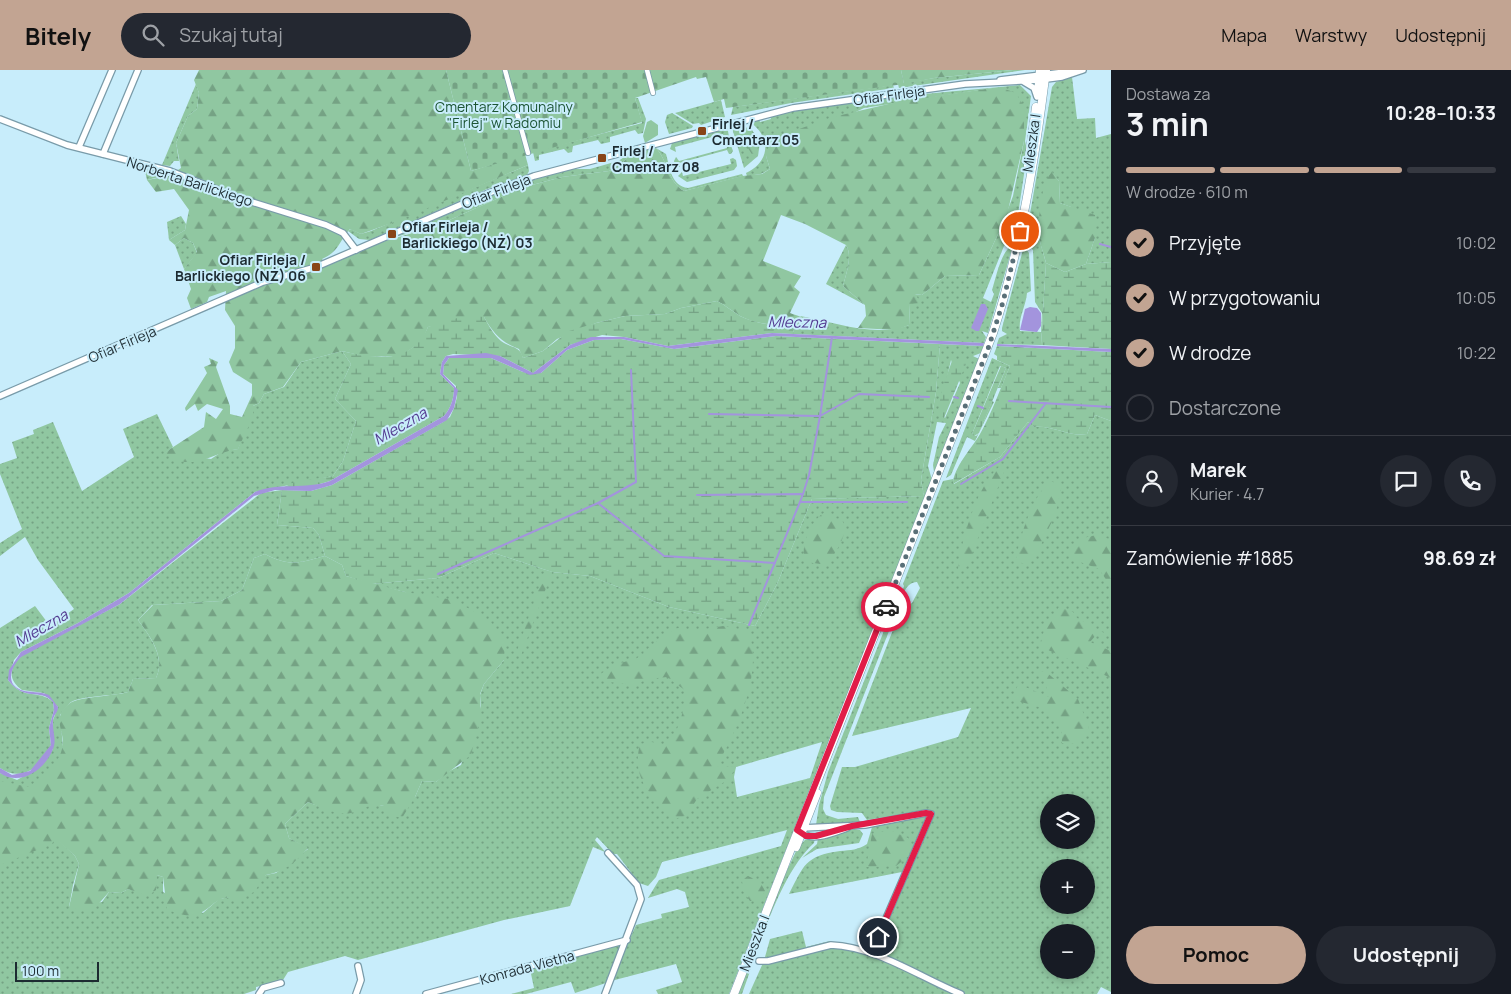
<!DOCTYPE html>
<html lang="pl">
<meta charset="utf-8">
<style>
body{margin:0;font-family:Manrope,sans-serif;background:#242831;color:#f1f3f6;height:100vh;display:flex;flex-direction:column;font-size:19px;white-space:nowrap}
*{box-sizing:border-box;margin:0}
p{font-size:16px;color:#9ea1a6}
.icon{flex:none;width:28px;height:28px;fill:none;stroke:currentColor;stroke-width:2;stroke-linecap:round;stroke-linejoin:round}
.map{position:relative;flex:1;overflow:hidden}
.details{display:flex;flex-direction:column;background:#171b24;width:400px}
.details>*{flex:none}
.buttons{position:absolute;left:1040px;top:724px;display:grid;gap:10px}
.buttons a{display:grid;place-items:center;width:55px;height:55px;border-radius:50%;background:#171b24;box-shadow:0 2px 8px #0003;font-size:25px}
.scale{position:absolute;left:15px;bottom:12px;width:84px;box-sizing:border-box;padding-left:5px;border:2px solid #1d2b31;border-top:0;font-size:14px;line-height:18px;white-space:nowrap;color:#1d2b31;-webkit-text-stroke:4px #c8edfb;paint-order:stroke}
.pin{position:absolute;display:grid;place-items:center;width:42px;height:42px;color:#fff;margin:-21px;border:2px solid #fff;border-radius:50%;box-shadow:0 1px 5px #0007}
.courier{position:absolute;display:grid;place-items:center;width:50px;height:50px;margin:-25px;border:4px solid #e11d48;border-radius:50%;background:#fff;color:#222;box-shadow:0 1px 6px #0007}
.head em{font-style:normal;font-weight:700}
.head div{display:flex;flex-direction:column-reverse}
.head{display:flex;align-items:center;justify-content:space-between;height:85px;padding:0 15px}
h1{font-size:32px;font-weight:700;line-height:38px}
.bar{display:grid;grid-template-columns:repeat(4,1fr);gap:8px 5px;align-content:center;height:60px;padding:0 15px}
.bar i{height:6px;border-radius:4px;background:#363941}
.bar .active{background:#c2a492}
.bar p{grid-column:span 4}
.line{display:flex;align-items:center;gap:12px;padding:0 15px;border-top:1px solid #363941}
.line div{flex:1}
.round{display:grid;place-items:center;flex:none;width:52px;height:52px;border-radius:26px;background:#242831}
ol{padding:0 15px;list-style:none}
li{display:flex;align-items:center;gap:15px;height:55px}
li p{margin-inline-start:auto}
li .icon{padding:5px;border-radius:50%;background:#c2a492;color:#111;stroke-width:4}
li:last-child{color:#9ea1a6}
li i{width:28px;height:28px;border:2px solid #363941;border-radius:50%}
.cta{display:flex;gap:10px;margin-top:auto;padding:10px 15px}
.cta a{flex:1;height:58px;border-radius:30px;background:#c2a492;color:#111;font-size:20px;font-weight:700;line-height:58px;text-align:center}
.cta a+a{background:#242831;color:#f1f3f6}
header{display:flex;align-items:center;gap:30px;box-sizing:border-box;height:70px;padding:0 25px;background:#c2a492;color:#111}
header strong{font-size:24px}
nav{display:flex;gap:28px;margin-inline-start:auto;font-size:18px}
.search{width:350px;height:45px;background:#242831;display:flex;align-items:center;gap:12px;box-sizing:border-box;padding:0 18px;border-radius:28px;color:#9ea1a6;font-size:19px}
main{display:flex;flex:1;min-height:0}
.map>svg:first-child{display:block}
.grass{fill:url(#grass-dots);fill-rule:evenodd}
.forest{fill:url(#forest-firs)}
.wetland{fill:url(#wetland-marsh)}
.cemetery{fill:url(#cemetery-stones)}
.garden{fill:#90c7a1}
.water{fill:#a394dd}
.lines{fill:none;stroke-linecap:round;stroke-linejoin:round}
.stream{stroke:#a394dd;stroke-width:2}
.pedestrian-casing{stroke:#799ba9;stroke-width:6}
.minor-casing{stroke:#799ba9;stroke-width:8}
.tertiary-casing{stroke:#799ba9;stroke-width:9}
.pedestrian{stroke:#fff;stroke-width:4.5}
.minor{stroke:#fff;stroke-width:5.5}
.tertiary{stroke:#fff;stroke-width:8}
.done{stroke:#596f78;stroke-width:5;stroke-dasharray:0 9}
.route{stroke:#e11d48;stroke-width:6}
.poi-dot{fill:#884418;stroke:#c8edfb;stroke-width:2}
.labels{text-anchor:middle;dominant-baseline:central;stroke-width:4;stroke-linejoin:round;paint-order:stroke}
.street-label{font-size:14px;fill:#1d2b31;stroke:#c8edfb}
.park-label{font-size:14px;fill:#1d5534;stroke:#c8edfb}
.poi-label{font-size:14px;font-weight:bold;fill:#1d2b31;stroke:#c8edfb;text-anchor:start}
.water-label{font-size:15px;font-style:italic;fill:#533a90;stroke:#c8edfb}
</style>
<header>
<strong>Bitely</strong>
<div class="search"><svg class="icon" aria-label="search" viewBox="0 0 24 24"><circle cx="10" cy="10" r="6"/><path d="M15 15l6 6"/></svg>Szukaj tutaj</div>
<nav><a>Mapa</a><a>Warstwy</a><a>Udostępnij</a></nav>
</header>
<main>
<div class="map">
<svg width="1111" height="924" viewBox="0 0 1111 924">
<defs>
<pattern id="grass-dots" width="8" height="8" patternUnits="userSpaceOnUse" patternTransform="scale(1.25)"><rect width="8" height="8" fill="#90c7a1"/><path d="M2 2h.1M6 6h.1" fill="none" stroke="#75a284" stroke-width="1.8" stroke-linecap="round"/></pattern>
<pattern id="forest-firs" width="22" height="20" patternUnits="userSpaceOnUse" patternTransform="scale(1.25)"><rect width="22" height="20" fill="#90c7a1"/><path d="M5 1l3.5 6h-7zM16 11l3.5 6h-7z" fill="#75a284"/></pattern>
<pattern id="wetland-marsh" width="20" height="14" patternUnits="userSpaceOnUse" patternTransform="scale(1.25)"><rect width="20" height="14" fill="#90c7a1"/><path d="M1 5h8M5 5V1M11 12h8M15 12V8" fill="none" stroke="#75a284"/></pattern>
<pattern id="cemetery-stones" width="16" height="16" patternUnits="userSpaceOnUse" patternTransform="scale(1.25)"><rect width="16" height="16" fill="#90c7a1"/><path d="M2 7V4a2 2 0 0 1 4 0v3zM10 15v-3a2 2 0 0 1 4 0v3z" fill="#75a284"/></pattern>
</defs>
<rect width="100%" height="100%" fill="#c8edfb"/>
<g class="grass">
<path d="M1013,0H1025L899,18L898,14L934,8Z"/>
<path d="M1072,7L1077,49L1095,48L1096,68L1111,64V192L1086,194L1095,168L1071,137L1060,133L1059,111L1052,103L1039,168L1046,193L1041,275L997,274L999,268L1007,264L1002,261V258L1024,176L1029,183L1031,221L1027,223C1026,236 1018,248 1020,261L1041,262L1042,243L1035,232L1033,180L1025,173L1052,17L1056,12Z"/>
<path d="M196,14L199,23L197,39L188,46L176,73L179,91H174L170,96L162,95Z"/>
<path d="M893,15L894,18L791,33L731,45L733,37Z"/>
<path d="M1020,15L1031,26L1025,71L1027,80L1026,91L1014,171H1009L1004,176L983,228L991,232L994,224L992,220C996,208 1001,180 1013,175L988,263L982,261L986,267L984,273L793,264L794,257H801L803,249L800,246C834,252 875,268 909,255L910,233L914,224L922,225L945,206L979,205L998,164L1005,161L1002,155L1013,126L1024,71L1023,59L999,17L864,38L766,86L770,99L761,104L747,106L746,103C771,91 771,67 750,52L759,49L760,52L771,49L770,46C853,29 937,23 1020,15Z"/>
<path d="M635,28H638L646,49L643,63L638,64L635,60L610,67V72L601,74L598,70L573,76L572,82L568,83L564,79L539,85V90L535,91L533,82L642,53Z"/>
<path d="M721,30L725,47L701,55L699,53L693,54L675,43Z"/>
<path d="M672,43L693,56L692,58L669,64L665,52L667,45Z"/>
<path d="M740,55L752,60L760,72L758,86L744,98L732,58Z"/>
<path d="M723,59L728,61L729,67L724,69L723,64L675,77L676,82L670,79L672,73Z"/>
<path d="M730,73L733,81L731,84H729L727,80L679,93L680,97H675L674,91L676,87L679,91L727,78L726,74Z"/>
<path d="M656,78L666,84C670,98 671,116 688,118L742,104L743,106L684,121C668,112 668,91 656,78Z"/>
<path d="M631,83L619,97L609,101L562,107L521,118L436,156L395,167L518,114L573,99H590L618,91Z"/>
<path d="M733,88L736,90L737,96L734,100L687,112L678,106L682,102L683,106L731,94L730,89Z"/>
<path d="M528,95L529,101L527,105L487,119L370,170L359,169L348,161L351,159L361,164L371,161Z"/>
<path d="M144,97L171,104L147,110Z"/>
<path d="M181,146L186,154L185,160L169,170L167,152Z"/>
<path d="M184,168L193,173L197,183L184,199L175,175Z"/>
<path d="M846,175C853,186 846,204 843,216L865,235L826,214Z"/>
<path d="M940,274L984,276L981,283L973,286L979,289L934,402L933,395L939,367L946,353L937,352L928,396L932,410L729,924H658L656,920L682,912L676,894L611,911L636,855L662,848L661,844L689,837L685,822L677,819L648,828L659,810L781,776L787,760L662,792L656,807L648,816L639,813L617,784H613L597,767L595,770L613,791L605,782L593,777L570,836L504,850L358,890L345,886L288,902L283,910L256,917V920L244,924H0V703L17,710L40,697L53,679V650L58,637L44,623L22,620C6,609 10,595 24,584L120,534L261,423L282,420L277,455L313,458L319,465L325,486C298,493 290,497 265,484L254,488L242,520L221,531L152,535L138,550C150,566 166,588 156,608L133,609L128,622C114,626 81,626 71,632C67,635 63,641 60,645L63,677L44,756L75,786L79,794L73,815L69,837L102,832L109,822L121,823L128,819L140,822L157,805L163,807V822L203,843L219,829L230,827L266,805L276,803L308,779L289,768L285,754L308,732C327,740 353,745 370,733L384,736L415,727L422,711L436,712L446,703L461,695L481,636L480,625L484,614L504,590L405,522L371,514L438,508L494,483L552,502L590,506L669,537L755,556L777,514L812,429L924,426L921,410L936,322ZM951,290L960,313L945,348L939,342ZM822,672L810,708L737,727L734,707L736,697Z"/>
<path d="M342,281L351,294L335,329L356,351L343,391L333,406L255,422L129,523L78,553L21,582L14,590L8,610C25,632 38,618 53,632L54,640L49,658L51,675C41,697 22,713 0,698V558L35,536L50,556L74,539L38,490L25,467L0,486V473L22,459L0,404V394L17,388L12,372L34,364L33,360L53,352L82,421L134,387L123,359L157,344L173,377L165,383L211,389L223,381L238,379L253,336L259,333L264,324L284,317L301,292Z"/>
<path d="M992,288L1010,296L1001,318H998L1006,298L1000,296L972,364L976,366L979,363L992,331L994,332L975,371L967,367L951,405L946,408Z"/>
<path d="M1095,345L1111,351V922L1101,917L1097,924H749L763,893L833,877L867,884L902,802L789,824C804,795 805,786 840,781C851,780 858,780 867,774L872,757L925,746L932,750V742L929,740L867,750L862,743L837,742L831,740L830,736L842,697H855L958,667L971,638L852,666L901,539L912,533L920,518L917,512C905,513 904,524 900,533L824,727L823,739L826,745L838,749L858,747L860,752L816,755L819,735L828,702L897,528L900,529L904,516L903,514L943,411L953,409L954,414L1000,387L1028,352L1034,357C1053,355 1068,367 1087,364ZM1049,732H1086V770H1049ZM1049,798H1086V835H1049ZM1049,862H1086V900H1049Z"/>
<path d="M854,759L860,760L863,764L859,773L817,779L802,788L817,774L818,768Z"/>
<path d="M815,768L814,773C779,805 759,878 742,924H738L775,826L798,777L805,770Z"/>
<path d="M802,861L806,877L830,871V873L768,889L765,887L770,869Z"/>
<path d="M621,874L606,913L575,923L571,912L526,924H511L534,918L530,899Z"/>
</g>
<g class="forest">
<path d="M199,0H446L471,101L525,84L528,95L400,150L361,164L350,159C339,171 339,182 322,189L327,196L382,172L436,156L521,118L562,107L609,101L619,97L631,83L656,78C668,91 668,112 684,121L742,106L762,104L770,99L766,86L771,69L833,47L897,32L999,17L1016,23L1024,37V71L1007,145L1009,152L1002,155L1005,161L998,164L979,205L945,206L922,225L915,224L921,233L910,234L909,255L896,260L858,258L866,246L865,235L843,216C846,204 853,186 846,175L805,154L781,145L763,191L801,206L794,217L800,222L790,243C797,246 803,245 804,254L801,257C781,256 757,255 740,246C732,241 725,235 717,231L681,238L665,244L625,246L596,253L557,269L543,281L523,288L519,279C501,272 493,263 484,247L428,257L422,271L401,286L367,287L342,281L301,292L283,317L264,324L259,333L253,336V347L238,379C210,383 193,404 164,383L204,357L206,342L216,349L223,339L207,334L198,341L195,334L186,341L185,338L207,303L204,297L211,294L209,288L218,292L216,297L230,336V344L242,347L252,325V314L233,302L229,292L235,278V256L225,240L226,221L209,227L207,232L191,239L187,228L191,219L184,199L197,182L193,173L184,168L175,175L169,170L185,160L189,140L174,119L156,122L147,110L169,106L181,98L176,73L188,46L197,39L199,23L194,10Z"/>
<path d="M901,0H1013L934,8L904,14Z"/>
<path d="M751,61C759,68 761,79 753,86L748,78L747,64Z"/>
<path d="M1052,102L1059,111L1060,133L1095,145V168L1086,194L1065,202L1046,193C1044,184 1040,175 1039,166C1038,151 1041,112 1052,102Z"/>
<path d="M1000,396L1006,397L967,496L962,501L958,500C961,470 977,415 1000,396Z"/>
<path d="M1050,411L1062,415L1055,445L1034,489L1023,494L1016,489C1020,466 1032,427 1050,411Z"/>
<path d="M829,441L831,448L841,449C852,462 835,481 828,495L806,492C798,478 813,444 829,441Z"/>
<path d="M1099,465L1111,470V517L1099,499L1072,489C1066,472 1086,466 1099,465Z"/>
<path d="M265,484C290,497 298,493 325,486L342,495L346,506L405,522L454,530L490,551L505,571L504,590L484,614L480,624L481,646L471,685L436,712L422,711L415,727L402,748L390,745L384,736C365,732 367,740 351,743C338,746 320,737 308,732L285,754L289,768L308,778C296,792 284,802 266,805L254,822L237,830C209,818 211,861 167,839L163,807L157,805L156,820L148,826L128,819L121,823L109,822L94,839L79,840L69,837L79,794L75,786L55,768L52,774L0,795V711L29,717C42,707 58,696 62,679C67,662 49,649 70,633C79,627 114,626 128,622L133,609L156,608C166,587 150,566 138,550L153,535L221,531L242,520L254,488Z"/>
<path d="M545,500L552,502L520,588L517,581Z"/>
<path d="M1059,537L1073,542L1077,548L1106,564L1108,566L1096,565L1090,572L1111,581V608L1039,576L1045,558Z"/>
<path d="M723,556L749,561C751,570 753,579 753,588C753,623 734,667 716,696L736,697L729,709L697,729L686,746L674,749C651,726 631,709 640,674L652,672L663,675C681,663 683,641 686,621L667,607L648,609L633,615L602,611V603L616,594L636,589L664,565L678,558L694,561Z"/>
<path d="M1045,601L1078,629L1089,658L1077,674L1062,673L1061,652L1039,637L1013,630L1018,614L1049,627L1045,612L1037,602Z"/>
<path d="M890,760L908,768L910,785L896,796L866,797L872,764Z"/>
<path d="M748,806L760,812L765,821L759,831H750L743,821L742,810Z"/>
</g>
<g class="wetland">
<path d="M1111,192V279L1041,275L1046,193L1065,202L1086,194Z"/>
<path d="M717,231C725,235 732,241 740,246C756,254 777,256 794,257L793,264L772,263L668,276L624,267L602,265L570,275L533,303L500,286L453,284L446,286L442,292L440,304L454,318C454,328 451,338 444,346L330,411L310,417H284L295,412L333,406L343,391L356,351L335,329L351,294L342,281C377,289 410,295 428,257C449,250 461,245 484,247C489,256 494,265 501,271C510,278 521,276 523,288L543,281L569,261L596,253L625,246L665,244L681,238Z"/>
<path d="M776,266L940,274L936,322L921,410L924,426L812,429L777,514L755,556L669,537L590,506L552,502L494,483L438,508L371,514L346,506L342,495L325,486L319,465L313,458L277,455L282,420L311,421L332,415L443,352L450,347L454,338L457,327L456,316L443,304L444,295L449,288H491L523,302L541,303L567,280L594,270L621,269L674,279Z"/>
<path d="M997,276L1111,282V351L1095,345L1087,364C1068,367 1053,355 1034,357L1028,352L1000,387L953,414C953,398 972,378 980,364C992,343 1000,319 1010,296L997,290V286L994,284Z"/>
<path d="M953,288L966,291V294L944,348L938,342L942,319Z"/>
<path d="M1001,296L1006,298L979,363L974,366L972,364Z"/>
</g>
<path class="cemetery" d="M446,0H901L904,14L726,38L724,29L714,32L706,7L697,9L696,7L635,28L642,52L471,101Z"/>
<path class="garden" d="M651,50L658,55V65L645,73L643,66L647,52Z"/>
<g class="water">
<path d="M981,234H985L988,239L979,261H976L971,258Z"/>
<path d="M1030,237L1037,238L1041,243V256L1037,262L1020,260L1025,239Z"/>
<path d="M772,263L984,273L983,276L776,266L674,279L621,269L594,270L567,280L541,303L530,305L491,288H449L444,295L443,304L458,320L454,338L447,350L332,415L311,421L275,420L254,426L120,534L21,587C12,596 4,613 21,620C30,623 40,621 49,625L58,637C58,643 53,645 53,651C52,660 57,670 53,679C45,700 20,717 0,703V698L12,705L30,701L51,675L49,658L54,640L53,632C39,617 26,633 8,610L9,600L21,582L78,553L129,523L255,422C279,412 305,420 330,411L444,346C451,338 454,328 454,318L440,304L442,292L446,286L486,283L500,286L533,303L570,275L591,267H624L668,276Z"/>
<path d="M997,274L1111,279V282L997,276Z"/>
</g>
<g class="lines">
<g class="stream">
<path d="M1100,174L1111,177"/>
<path d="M954,327L958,328"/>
<path d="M1009,331L1111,337"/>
<path d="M978,336L983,338"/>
<path d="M709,344L820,346L809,405L803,424"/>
<path d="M820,346L859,324L929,327"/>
<path d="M820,346L832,267"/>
<path d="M961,414L1003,389L1046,333"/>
<path d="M697,425L803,424L800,432"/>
<path d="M598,433L664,486L775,493"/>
<path d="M438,504L598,433L636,412L631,300"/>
<path d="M749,555L800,432H907"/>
</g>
<g class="pedestrian-casing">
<g id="pedestrian">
<path d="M505,0L528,83"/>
<path d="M647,0L653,23"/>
</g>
</g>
<g class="minor-casing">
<g id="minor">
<path d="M1000,10L1073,1"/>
<path d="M1024,12L1034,18L1037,27"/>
<path d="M0,49L67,75L170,101L239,128L326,155L343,163L356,180"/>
<path d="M79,77L112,0"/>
<path d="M103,84L138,0"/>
<path d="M0,326L263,212L316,197L481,126L534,106L793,38L965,14L1039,10L1062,7L1083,0"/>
<path d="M802,758L865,755L926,743L931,744L871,883"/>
<path d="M799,761C811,773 833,763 847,758"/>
<path d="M759,891H768L831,875C877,877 919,907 961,924"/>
<path d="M259,924L263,918L281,913"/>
<path d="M356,924L361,910L358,896"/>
<path d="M426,924L627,870"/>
<path d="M605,924L641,829L637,815L608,783"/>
</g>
</g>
<g class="tertiary-casing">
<g id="tertiary">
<path d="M1038,23L1040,0"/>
<path d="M1028,95L1036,37"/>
<path d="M796,777L817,723"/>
<path d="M734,924L993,263C1021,178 1035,89 1046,0"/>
</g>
</g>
<use href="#pedestrian" class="pedestrian"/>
<use href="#minor" class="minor"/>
<use href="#tertiary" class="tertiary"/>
</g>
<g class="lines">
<path class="done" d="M886,537L989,276L1003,232L1020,161"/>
<path class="route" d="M878,867L931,744L926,743L852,756L816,766H806L797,760L886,537"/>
</g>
<g class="poi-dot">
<rect x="697" y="56" width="10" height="10" rx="2.5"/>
<rect x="597" y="83" width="10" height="10" rx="2.5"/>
<rect x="387" y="159" width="10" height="10" rx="2.5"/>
<rect x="311" y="192" width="10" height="10" rx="2.5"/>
</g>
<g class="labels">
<g class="street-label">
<text transform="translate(889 25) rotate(-8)">Ofiar Firleja</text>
<text transform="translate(1031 73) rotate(-82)">Mieszka I</text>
<text transform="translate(190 111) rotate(18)">Norberta Barlickiego</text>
<text transform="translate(496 121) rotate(-21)">Ofiar Firleja</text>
<text transform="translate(122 274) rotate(-23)">Ofiar Firleja</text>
<text transform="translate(754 873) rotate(-69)">Mieszka I</text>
<text transform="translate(527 897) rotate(-15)">Konrada Vietha</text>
</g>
<g class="park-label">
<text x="504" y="36">Cmentarz Komunalny<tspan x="504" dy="16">"Firlej" w Radomiu</tspan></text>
</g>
<g class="poi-label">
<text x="712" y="53">Firlej /<tspan x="712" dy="16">Cmentarz 05</tspan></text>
<text x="612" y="80">Firlej /<tspan x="612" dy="16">Cmentarz 08</tspan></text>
<text x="402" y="156">Ofiar Firleja /<tspan x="402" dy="16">Barlickiego (NŻ) 03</tspan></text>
<text x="306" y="189" text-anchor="end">Ofiar Firleja /<tspan x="306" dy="16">Barlickiego (NŻ) 06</tspan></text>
</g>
<g class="water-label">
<text transform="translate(797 252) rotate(1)">Mleczna</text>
<text transform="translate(400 356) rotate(-30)">Mleczna</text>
<text transform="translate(41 558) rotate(-30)">Mleczna</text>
</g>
</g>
</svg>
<div class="buttons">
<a><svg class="icon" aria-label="layers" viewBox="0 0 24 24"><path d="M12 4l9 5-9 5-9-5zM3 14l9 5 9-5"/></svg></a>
<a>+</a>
<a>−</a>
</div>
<div class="scale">100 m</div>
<div class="pin" style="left:1020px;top:161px;background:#ea580c"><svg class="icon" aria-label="bag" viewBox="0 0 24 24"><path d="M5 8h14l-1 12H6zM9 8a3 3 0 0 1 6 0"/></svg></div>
<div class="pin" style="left:878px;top:867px;background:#1f2937"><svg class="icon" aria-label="home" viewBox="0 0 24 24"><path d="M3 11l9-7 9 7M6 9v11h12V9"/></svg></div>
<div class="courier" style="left:886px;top:537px"><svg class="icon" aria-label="car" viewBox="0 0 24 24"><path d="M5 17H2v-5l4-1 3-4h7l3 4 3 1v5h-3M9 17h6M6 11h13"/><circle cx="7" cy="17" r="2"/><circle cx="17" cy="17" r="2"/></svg></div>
</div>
<section class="details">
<div class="head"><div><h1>3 min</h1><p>Dostawa za</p></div><em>10:28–10:33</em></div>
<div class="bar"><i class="active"></i><i class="active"></i><i class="active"></i><i></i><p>W drodze · 610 m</p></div>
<ol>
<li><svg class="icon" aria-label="check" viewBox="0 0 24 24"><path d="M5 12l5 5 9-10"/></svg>Przyjęte<p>10:02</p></li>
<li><svg class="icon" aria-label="check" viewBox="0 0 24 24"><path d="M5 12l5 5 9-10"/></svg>W przygotowaniu<p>10:05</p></li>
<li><svg class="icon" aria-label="check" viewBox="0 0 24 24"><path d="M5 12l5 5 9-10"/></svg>W drodze<p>10:22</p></li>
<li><i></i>Dostarczone</li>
</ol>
<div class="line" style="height:90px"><a class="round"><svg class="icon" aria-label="person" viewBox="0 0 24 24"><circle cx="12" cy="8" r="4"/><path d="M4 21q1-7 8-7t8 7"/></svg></a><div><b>Marek</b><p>Kurier · 4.7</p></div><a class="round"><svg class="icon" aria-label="chat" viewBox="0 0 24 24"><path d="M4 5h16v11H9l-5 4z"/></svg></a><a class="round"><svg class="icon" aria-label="phone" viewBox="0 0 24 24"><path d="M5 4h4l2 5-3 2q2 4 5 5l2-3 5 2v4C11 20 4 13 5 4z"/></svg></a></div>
<div class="line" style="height:65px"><div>Zamówienie #1885</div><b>98.69 zł</b></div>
<div class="cta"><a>Pomoc</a><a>Udostępnij</a></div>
</section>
</main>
